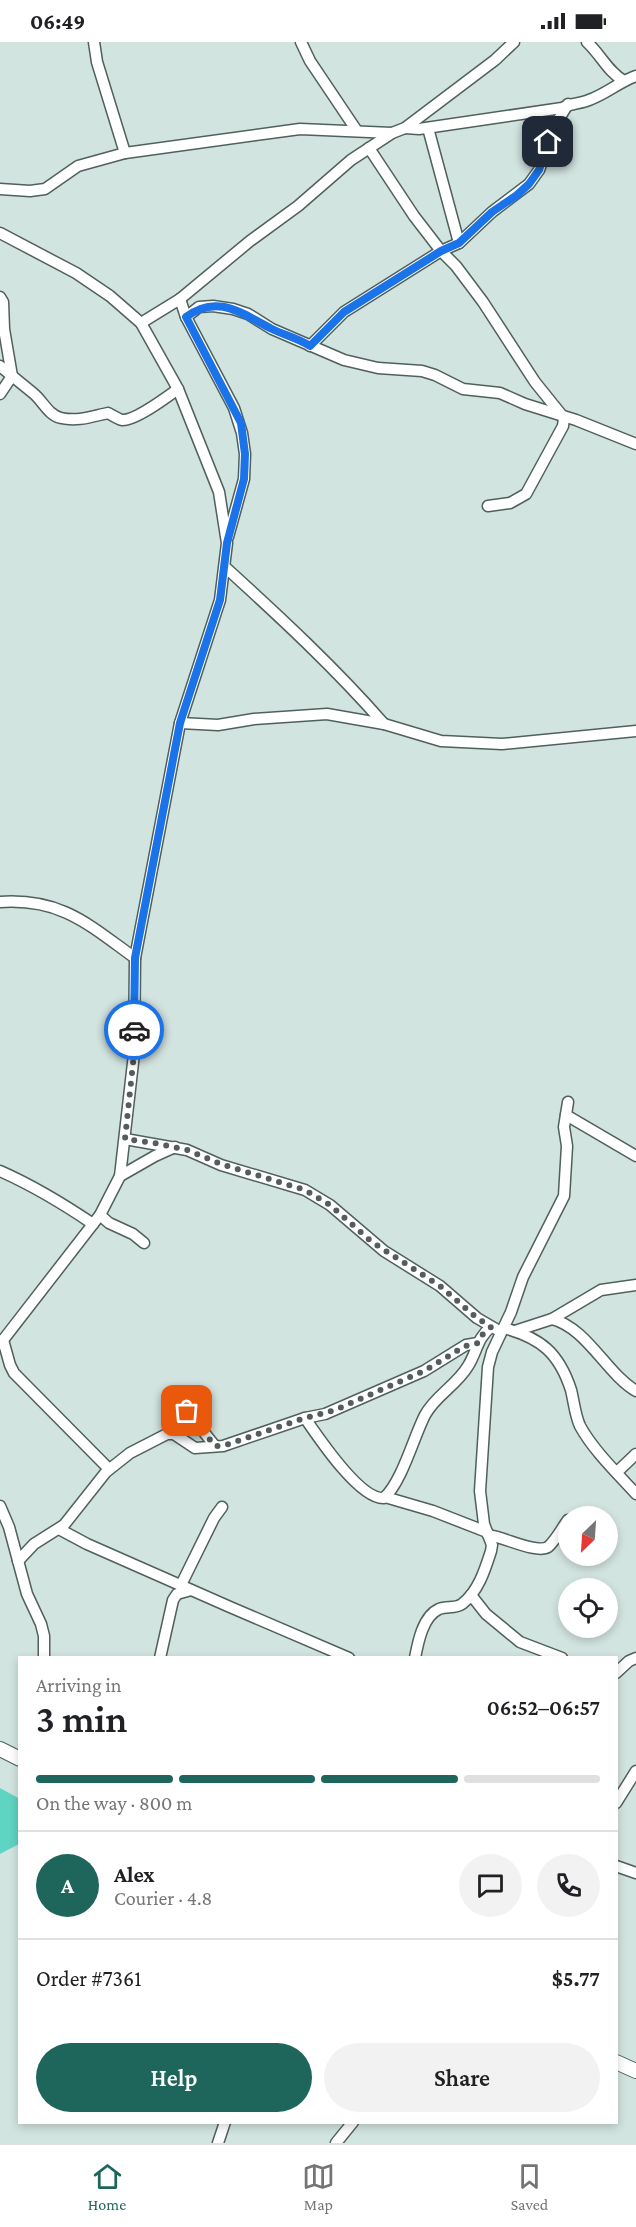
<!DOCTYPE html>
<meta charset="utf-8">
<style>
body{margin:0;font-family:"Crimson Pro",serif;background:#f2f2f2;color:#202124;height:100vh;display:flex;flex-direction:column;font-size:22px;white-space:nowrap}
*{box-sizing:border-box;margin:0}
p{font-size:20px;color:#757577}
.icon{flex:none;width:33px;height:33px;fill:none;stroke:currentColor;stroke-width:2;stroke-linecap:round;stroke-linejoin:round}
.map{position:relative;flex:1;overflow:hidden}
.details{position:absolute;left:18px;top:1614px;width:600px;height:468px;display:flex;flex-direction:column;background:#fff;border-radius:0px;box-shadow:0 3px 9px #0003}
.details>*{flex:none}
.needle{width:39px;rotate:205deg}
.buttons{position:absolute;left:558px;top:1464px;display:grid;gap:12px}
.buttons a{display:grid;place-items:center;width:60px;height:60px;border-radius:50%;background:#fff;box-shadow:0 3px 9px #0003;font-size:30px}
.pin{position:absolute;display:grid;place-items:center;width:51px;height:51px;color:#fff;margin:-26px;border-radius:12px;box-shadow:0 3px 9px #0006}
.courier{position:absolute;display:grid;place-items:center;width:60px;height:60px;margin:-30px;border:4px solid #1a73e8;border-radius:50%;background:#fff;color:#222;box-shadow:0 2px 8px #0007}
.summary em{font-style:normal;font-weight:600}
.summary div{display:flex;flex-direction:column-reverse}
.summary{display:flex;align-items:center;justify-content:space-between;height:102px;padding:0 18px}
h1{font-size:39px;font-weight:600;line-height:45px}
.bar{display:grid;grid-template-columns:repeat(4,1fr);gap:9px 6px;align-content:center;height:72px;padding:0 18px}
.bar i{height:8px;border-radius:4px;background:#e0e0e0}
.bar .current{background:#1e665c}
.bar p{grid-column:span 4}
.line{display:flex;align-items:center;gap:15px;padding:0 18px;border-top:2px solid #e0e0e0}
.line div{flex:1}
.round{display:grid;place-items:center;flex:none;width:63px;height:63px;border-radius:32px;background:#f2f2f2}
.action{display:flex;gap:12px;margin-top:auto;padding:12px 18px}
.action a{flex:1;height:69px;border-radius:36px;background:#1e665c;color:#fff;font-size:24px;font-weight:600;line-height:69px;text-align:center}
.action a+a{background:#f2f2f2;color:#202124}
.status{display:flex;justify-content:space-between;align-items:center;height:42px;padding:0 30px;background:#fff;direction:ltr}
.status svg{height:16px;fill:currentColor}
.tab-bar{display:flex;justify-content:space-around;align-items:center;height:84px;border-top:2px solid #e0e0e0;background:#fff;font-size:16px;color:#757577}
.tab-bar a{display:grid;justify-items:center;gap:3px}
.tab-bar .current{color:#1e665c}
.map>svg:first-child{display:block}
.green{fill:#5fd4c2}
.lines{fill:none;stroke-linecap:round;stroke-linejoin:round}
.street-casing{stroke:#50605c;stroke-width:13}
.secondary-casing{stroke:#50605c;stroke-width:16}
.street{stroke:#fff;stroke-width:10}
.secondary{stroke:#fff;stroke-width:14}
.done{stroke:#535d5b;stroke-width:6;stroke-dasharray:0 10.8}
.route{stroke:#1a73e8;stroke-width:8}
</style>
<div class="status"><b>06:49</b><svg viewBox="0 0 49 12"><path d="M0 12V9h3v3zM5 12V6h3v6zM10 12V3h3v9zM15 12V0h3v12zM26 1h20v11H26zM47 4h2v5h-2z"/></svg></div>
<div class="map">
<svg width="636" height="2101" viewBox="0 0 636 2101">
<rect width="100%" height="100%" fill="#d2e4e0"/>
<path class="green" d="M0,1746L20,1757L19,1802L0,1812Z"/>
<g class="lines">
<g class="street-casing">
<g id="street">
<path d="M94,0L97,20L125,111"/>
<path d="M301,0L310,19L357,89"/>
<path d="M587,0C601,13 608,30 624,39"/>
<path d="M405,86L419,87L562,66C571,61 580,62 589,58C606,52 619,40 636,34"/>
<path d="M428,86L459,201"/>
<path d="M369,106L414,174L441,209L456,224L483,260L535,340L564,376L563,384L526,452L510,461L488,464"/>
<path d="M0,147L30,149L45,147L78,124L125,111L300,87L392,91"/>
<path d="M0,191L76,231L110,254L141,281L178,347L219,450L227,501L220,558L180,681L135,916L134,1012L120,1134L100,1173L0,1302"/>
<path d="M0,255L3,260L4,287L12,334L0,352"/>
<path d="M180,257L186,275L234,366L242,391L245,412L244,437L228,495"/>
<path d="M186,275L199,265L213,264L233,267L248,272L272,287L344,318L378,326L422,329L435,333L463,347L500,351L525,362L576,378L636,402"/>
<path d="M141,281L180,257L250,199L298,164L351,118L392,91L405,86L495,18L514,0"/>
<path d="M310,304L344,270L441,209L459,201L492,170L529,142L539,128L554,85L568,62"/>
<path d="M0,324C11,333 22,342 33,351C43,359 48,373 61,376C78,380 93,374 108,371C112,373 118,377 122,378C135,379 167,355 178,347"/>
<path d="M225,525C280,575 335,626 384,682"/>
<path d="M180,681L218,683L254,677L327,672L384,682L441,699L502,702L636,689"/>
<path d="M0,860C61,856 88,882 135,916"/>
<path d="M566,1073L636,1114"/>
<path d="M125,1097L187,1108L221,1123L305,1148L330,1163L384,1209L440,1244L477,1276L501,1290"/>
<path d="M0,1129C34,1144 62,1161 93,1182"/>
<path d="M120,1134L155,1114L175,1105"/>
<path d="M100,1173L109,1181L133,1192L144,1201"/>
<path d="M552,1277C587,1286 606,1331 636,1349"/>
<path d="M504,1286C541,1296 559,1311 571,1348C574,1360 575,1373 580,1384C593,1408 618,1432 636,1452"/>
<path d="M515,1289L552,1277L601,1248L636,1243"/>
<path d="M3,1298L10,1323L14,1331L109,1427"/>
<path d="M187,1369L215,1404"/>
<path d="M305,1376C318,1395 360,1458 384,1456C402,1440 414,1394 425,1373C435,1354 457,1343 468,1324C477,1310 477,1296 491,1285"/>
<path d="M617,1430L636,1412"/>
<path d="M385,1455L433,1469L487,1490"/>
<path d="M0,1464L9,1485L27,1552L41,1582L44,1594V1616"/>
<path d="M59,1487L87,1502L230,1565L349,1616"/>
<path d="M488,1493C504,1495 537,1512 548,1505C556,1498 562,1486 568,1478"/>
<path d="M18,1519L34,1502L64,1483L106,1430L130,1411L167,1392H174L195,1406L223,1404L305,1376L325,1372L424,1329L466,1303L478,1301"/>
<path d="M181,1543L214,1476L222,1465"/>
<path d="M471,1553L486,1572L520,1600L562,1616"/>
<path d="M160,1616L173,1558L177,1552L191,1548"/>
<path d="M415,1616C418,1600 423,1574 439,1567C447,1564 455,1567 462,1562C478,1550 485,1528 491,1509L492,1503L484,1482L480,1449L488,1325L492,1310L511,1270L523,1235L564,1154L567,1104L564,1085L568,1060"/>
<path d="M616,1631L629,1619L636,1616"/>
<path d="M616,1761L636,1729"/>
<path d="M616,1824L636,1831"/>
<path d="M218,2101L225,2080"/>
<path d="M336,2101L353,2080"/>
</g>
</g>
<g class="secondary-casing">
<g id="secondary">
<path d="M0,1707L20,1717"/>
<path d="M616,2020L636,2029"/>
</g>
</g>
<use href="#street" class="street"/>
<use href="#secondary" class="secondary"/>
</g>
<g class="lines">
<path class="done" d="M134,988V1012L125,1097L155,1101L187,1108L221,1122L305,1148L330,1163L372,1200L440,1244L477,1276L491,1285L482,1293L478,1301L465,1304L424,1329L335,1368L305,1376L223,1404H215L187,1369"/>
<path class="route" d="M134,988L135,916L180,681L220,558L227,501L244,437L245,412L241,381L186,275C218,251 242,272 272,287C284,293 298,296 310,304L344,270L441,209L459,201L492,170L517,153L529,142L539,128L548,100"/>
</g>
</svg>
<div class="buttons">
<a><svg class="needle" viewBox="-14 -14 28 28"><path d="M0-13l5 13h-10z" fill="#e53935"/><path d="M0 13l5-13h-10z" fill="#757577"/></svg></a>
<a><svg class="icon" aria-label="locate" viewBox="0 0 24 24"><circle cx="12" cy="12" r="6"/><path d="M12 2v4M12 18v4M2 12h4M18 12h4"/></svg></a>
</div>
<div class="pin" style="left:187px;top:1369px;background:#ea580c"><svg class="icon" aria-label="bag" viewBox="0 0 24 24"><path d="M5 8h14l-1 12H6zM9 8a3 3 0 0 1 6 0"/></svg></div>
<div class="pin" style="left:548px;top:100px;background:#1f2937"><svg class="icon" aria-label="home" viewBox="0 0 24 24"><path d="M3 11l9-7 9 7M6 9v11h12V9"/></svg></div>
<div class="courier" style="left:134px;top:988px"><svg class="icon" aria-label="car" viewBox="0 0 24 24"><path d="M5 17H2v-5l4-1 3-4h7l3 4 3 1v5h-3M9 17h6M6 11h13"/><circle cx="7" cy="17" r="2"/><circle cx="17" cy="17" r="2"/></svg></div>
<section class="details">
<div class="summary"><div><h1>3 min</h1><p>Arriving in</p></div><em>06:52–06:57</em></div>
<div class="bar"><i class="current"></i><i class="current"></i><i class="current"></i><i></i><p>On the way · 800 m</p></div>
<div class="line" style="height:108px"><b class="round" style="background:#1e665c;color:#fff">A</b><div><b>Alex</b><p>Courier · 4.8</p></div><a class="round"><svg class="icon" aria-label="chat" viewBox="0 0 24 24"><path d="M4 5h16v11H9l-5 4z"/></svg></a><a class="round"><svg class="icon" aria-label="phone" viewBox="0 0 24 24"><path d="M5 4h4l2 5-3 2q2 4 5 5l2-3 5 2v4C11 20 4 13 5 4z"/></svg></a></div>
<div class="line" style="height:78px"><div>Order #7361</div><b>$5.77</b></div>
<div class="action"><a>Help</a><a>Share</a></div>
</section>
</div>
<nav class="tab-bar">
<a class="current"><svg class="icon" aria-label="home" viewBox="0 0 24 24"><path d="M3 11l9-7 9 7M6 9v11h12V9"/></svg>Home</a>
<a><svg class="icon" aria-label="map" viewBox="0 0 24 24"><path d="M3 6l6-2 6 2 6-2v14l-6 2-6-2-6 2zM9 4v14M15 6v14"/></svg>Map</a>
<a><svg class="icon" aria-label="saved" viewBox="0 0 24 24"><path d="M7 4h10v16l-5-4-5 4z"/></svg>Saved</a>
</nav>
